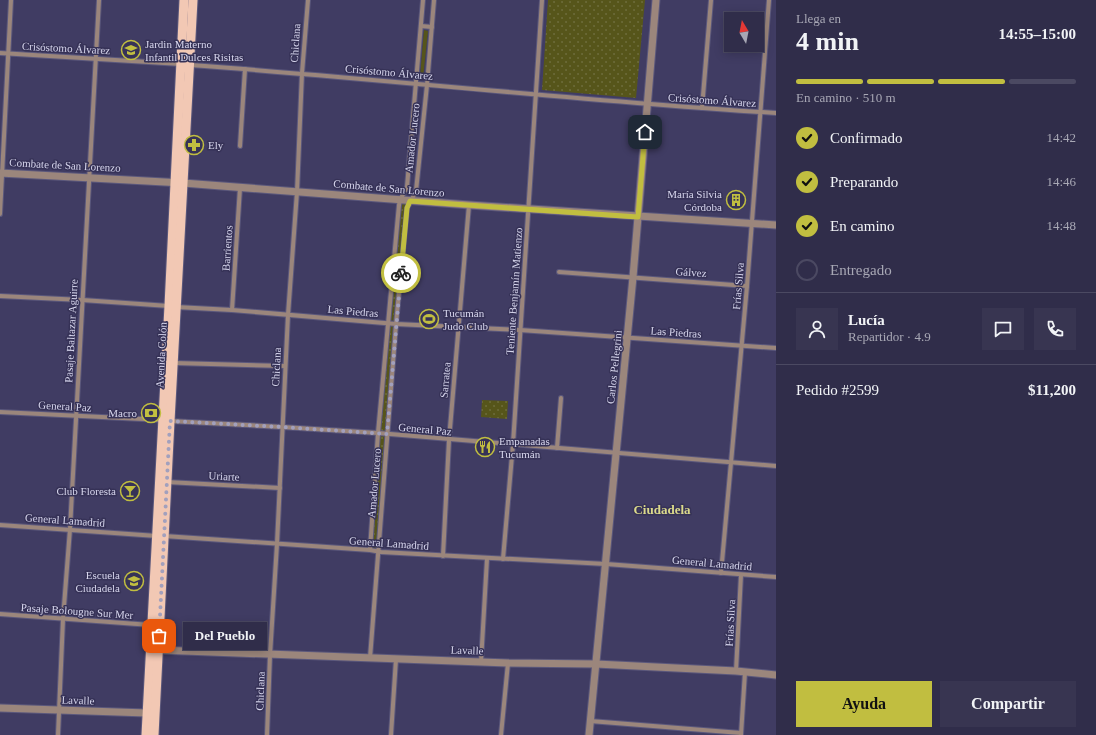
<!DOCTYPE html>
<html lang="es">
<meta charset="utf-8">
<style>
body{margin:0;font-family:Georgia,serif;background:#383551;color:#f1f3f6;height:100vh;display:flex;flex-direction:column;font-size:15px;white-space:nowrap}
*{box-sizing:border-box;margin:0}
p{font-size:13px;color:#a8a8b5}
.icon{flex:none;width:22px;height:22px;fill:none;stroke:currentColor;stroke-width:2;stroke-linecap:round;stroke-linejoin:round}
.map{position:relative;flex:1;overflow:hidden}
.details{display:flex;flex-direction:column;background:#302d4a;width:320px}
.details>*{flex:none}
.needle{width:26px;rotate:350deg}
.tools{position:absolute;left:724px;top:12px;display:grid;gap:8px}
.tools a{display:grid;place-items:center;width:40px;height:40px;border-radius:0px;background:#302d4a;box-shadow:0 2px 10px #0003,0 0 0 1px #4b4962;font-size:20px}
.pin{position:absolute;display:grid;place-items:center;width:34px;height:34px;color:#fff;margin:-17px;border-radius:8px;box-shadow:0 2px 6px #0006}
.courier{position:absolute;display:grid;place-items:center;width:40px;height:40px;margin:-20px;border:3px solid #c1be40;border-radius:50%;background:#fff;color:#222;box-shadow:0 1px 5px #0007}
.bubble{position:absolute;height:28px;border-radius:0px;background:#302d4a;box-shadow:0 2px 10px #0003,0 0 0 1px #4b4962;font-size:13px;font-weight:700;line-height:28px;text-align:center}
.summary em{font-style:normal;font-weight:700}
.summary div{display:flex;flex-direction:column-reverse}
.summary{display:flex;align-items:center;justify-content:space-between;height:68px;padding:0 20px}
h1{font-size:26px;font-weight:700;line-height:30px}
.bar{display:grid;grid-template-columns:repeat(4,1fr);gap:6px 4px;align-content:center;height:48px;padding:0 20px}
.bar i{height:5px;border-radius:3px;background:#4b4962}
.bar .selected{background:#c1be40}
.bar p{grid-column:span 4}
.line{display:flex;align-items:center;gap:10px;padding:0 20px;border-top:1px solid #4b4962}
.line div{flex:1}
.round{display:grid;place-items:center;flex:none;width:42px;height:42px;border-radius:0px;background:#383551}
ol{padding:0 20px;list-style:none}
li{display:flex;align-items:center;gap:12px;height:44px}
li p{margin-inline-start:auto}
li .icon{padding:4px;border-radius:50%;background:#c1be40;color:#111;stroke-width:4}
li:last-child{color:#a8a8b5}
li i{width:22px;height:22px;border:2px solid #4b4962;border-radius:50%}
.cta{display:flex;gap:8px;margin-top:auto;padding:8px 20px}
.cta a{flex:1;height:46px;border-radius:0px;background:#c1be40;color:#111;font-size:16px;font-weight:700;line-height:46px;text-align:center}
.cta a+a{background:#383551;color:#f1f3f6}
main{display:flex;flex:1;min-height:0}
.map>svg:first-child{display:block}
.grass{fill:#56551a}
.park{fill:url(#park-dots)}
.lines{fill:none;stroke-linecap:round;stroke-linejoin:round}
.minor-casing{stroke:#5b587c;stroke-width:6}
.tertiary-casing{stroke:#5b587c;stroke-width:9}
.primary-casing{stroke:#5b587c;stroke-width:11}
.minor{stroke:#9b867c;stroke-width:4}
.tertiary{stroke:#9b867c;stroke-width:7}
.primary{stroke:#f2c8b4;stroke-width:9}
.done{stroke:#a2a0bd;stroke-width:4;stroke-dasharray:0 7.2}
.route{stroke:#c1be40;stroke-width:5}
.labels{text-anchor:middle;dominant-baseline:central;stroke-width:3;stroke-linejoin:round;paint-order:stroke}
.street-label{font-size:11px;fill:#d7d6ed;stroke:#363257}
.poi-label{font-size:11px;fill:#d7d6ed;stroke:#363257;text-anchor:start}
.quarter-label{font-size:13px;font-weight:bold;fill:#dbda8b;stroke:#363257}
</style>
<main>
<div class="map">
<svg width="776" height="735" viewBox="0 0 776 735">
<defs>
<pattern id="park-dots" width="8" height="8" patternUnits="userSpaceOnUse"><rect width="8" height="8" fill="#56551a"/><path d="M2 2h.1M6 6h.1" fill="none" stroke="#6e6d3c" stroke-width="1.8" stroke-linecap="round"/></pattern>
</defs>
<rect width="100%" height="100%" fill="#403c63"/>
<path class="grass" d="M424,30L428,31L423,78L420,77Z"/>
<g class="park">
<path d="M548,0H645L636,98L542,90Z"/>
<path d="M402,202L406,203L394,321L390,320Z"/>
<path d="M390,325H394L385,432L380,431Z"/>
<path d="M482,400L508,401L507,419L481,417Z"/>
<path d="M380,436H385L376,549L372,548Z"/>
</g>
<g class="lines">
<g class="minor-casing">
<g id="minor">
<path d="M421,26L432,27"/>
<path d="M0,53L181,64"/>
<path d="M190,65C386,79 580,101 776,113"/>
<path d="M702,108L711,0"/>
<path d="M240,146L245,69"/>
<path d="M0,214L11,0"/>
<path d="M559,272L747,286"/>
<path d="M0,296L82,300L169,306"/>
<path d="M176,307L232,310L396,324L520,330L776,348"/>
<path d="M232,310L240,188"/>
<path d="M174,363L285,366"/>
<path d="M0,412L163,420"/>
<path d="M170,421L282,427L378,433L776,466"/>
<path d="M557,448L561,398"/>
<path d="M167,482L280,488"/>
<path d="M0,525L157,536"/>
<path d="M164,536L370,550L381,552L606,564L776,577"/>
<path d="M370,550L378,433L399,205L400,200L407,187L423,0"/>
<path d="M443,556L449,440L469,205"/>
<path d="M503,559L513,444L542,0"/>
<path d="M721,573L747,286L769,0"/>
<path d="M0,614L151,625"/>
<path d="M370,658L396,324L407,208L416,191L427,85L434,0"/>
<path d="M481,662L487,559"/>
<path d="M736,671L741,575"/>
<path d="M590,721L741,733"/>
<path d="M58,735L63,619L70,529L99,0"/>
<path d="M267,735L270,655L277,544L288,315L297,192L302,73L308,0"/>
<path d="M391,735L396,659"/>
<path d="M501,735L508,663"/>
<path d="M741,735L745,672"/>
</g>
</g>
<g class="tertiary-casing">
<g id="tertiary">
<path d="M0,173L183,183L469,205L776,225"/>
<path d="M158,650L508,663L596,664L736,671L776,675"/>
<path d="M0,708L147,713"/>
<path d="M589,735L633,277L656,0"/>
</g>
</g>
<g class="primary-casing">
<g id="primary">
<path d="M146,735L169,306L184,0"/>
<path d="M154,735L170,421L193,0"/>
</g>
</g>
<use href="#minor" class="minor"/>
<use href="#tertiary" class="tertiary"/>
<use href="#primary" class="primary"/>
</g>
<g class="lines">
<path class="done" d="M159,636L170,421L282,427L387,434L401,273"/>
<path class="route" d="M401,273L407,208L410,201L638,217L645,132"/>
</g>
<defs>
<g id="school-ring" transform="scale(1)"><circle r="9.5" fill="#363257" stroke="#c1be40" stroke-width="1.5"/><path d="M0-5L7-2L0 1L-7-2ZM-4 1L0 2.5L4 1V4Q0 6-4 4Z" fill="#c1be40"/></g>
<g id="pharmacy-ring" transform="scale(1)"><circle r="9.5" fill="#363257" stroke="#c1be40" stroke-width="1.5"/><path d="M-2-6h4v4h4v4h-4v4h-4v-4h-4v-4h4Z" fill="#c1be40"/></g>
<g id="building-ring" transform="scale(1)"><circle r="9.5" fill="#363257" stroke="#c1be40" stroke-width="1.5"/><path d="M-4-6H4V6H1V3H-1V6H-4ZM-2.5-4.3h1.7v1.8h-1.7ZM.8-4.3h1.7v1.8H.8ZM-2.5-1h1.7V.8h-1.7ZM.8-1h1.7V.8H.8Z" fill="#c1be40"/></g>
<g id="stadium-ring" transform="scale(1)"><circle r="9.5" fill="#363257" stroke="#c1be40" stroke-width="1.5"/><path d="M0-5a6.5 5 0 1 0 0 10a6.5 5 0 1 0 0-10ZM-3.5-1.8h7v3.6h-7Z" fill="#c1be40"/></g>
<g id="bank-ring" transform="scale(1)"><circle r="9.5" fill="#363257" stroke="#c1be40" stroke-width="1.5"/><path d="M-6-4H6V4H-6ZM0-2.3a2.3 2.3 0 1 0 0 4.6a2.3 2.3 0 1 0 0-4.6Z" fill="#c1be40"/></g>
<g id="restaurant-ring" transform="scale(1)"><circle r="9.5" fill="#363257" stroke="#c1be40" stroke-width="1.5"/><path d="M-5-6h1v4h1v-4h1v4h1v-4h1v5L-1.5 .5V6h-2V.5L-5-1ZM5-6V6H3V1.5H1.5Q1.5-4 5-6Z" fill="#c1be40"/></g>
<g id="bar-ring" transform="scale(1)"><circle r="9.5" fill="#363257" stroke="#c1be40" stroke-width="1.5"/><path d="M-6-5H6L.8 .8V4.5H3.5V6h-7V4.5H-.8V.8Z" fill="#c1be40"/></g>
</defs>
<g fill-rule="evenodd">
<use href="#school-ring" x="131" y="50"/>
<use href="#pharmacy-ring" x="194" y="145"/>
<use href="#building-ring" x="736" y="200"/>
<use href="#stadium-ring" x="429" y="319"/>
<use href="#bank-ring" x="151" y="413"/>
<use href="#restaurant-ring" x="485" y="447"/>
<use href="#bar-ring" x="130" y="491"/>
<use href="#school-ring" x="134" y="581"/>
</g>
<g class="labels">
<g class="street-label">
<text transform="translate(295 43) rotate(-86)">Chiclana</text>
<text transform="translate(66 48) rotate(3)">Crisóstomo Álvarez</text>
<text transform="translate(389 72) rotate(5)">Crisóstomo Álvarez</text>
<text transform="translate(712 100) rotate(4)">Crisóstomo Álvarez</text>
<text transform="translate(412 138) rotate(-84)">Amador Lucero</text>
<text transform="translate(65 165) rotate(3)">Combate de San Lorenzo</text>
<text transform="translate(389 188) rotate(5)">Combate de San Lorenzo</text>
<text transform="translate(227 248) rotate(-86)">Barrientos</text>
<text transform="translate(691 272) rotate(4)">Gálvez</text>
<text transform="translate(738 286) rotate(-85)">Frías Silva</text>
<text transform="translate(514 291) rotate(-86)">Teniente Benjamín Matienzo</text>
<text transform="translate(353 311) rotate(5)">Las Piedras</text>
<text transform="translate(71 331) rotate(-87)">Pasaje Baltazar Aguirre</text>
<text transform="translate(676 332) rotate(4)">Las Piedras</text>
<text transform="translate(161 355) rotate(-87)">Avenida Colón</text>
<text transform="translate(276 367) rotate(-87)">Chiclana</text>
<text transform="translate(614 367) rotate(-84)">Carlos Pellegrini</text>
<text transform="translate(445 380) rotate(-85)">Sarratea</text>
<text transform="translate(65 406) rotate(3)">General Paz</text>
<text transform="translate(425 429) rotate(5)">General Paz</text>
<text transform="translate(224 476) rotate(3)">Uriarte</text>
<text transform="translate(374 483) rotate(-85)">Amador Lucero</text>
<text transform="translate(65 520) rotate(4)">General Lamadrid</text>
<text transform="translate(389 543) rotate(4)">General Lamadrid</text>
<text transform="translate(712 563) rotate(5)">General Lamadrid</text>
<text transform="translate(77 611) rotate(4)">Pasaje Bolougne Sur Mer</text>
<text transform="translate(730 623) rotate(-87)">Frías Silva</text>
<text transform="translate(467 650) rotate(2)">Lavalle</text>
<text transform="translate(260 691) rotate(-88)">Chiclana</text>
<text transform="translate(78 700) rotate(2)">Lavalle</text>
</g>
<g class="poi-label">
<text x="145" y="44">Jardin Materno<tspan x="145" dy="13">Infantil Dulces Risitas</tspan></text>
<text x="208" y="145">Ely</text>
<text x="722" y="194" text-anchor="end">María Silvia<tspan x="722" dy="13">Córdoba</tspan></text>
<text x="443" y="313">Tucumán<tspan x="443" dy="13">Judo Club</tspan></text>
<text x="137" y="413" text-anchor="end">Macro</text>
<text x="499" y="441">Empanadas<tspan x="499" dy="13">Tucumán</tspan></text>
<text x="116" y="491" text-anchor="end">Club Floresta</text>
<text x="120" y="575" text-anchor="end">Escuela<tspan x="120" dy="13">Ciudadela</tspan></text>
</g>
<g class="quarter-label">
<text x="662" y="509">Ciudadela</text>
</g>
</g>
</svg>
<div class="tools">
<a><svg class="needle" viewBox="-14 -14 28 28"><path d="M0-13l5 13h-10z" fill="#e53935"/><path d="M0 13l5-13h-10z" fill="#a8a8b5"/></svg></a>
</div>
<div class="pin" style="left:159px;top:636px;background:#ea580c"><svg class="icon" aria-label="bag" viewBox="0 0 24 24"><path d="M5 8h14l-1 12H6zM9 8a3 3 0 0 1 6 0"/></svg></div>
<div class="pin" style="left:645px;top:132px;background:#1f2937"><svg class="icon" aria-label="home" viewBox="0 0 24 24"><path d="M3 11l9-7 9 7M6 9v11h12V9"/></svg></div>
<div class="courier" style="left:401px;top:273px"><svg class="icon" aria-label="bike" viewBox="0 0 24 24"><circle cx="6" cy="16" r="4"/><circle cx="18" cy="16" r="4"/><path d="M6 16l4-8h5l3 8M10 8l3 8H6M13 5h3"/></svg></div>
<div class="bubble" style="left:183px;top:622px;width:84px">Del Pueblo</div>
</div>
<section class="details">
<div class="summary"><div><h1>4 min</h1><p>Llega en</p></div><em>14:55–15:00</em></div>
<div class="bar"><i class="selected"></i><i class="selected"></i><i class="selected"></i><i></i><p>En camino · 510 m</p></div>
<ol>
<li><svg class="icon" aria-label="check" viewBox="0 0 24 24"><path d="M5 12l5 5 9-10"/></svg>Confirmado<p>14:42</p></li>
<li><svg class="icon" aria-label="check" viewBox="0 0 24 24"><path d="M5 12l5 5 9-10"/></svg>Preparando<p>14:46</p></li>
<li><svg class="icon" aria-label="check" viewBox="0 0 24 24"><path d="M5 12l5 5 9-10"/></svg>En camino<p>14:48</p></li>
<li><i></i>Entregado</li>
</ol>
<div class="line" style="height:72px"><a class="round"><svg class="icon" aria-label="person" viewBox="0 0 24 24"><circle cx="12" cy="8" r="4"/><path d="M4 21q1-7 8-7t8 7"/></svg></a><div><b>Lucía</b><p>Repartidor · 4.9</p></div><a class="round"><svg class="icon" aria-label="chat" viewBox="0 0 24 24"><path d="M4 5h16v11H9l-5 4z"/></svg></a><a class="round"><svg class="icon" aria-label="phone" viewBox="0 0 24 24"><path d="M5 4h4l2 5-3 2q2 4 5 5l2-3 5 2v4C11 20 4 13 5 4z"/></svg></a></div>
<div class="line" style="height:52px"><div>Pedido #2599</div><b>$11,200</b></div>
<div class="cta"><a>Ayuda</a><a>Compartir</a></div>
</section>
</main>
